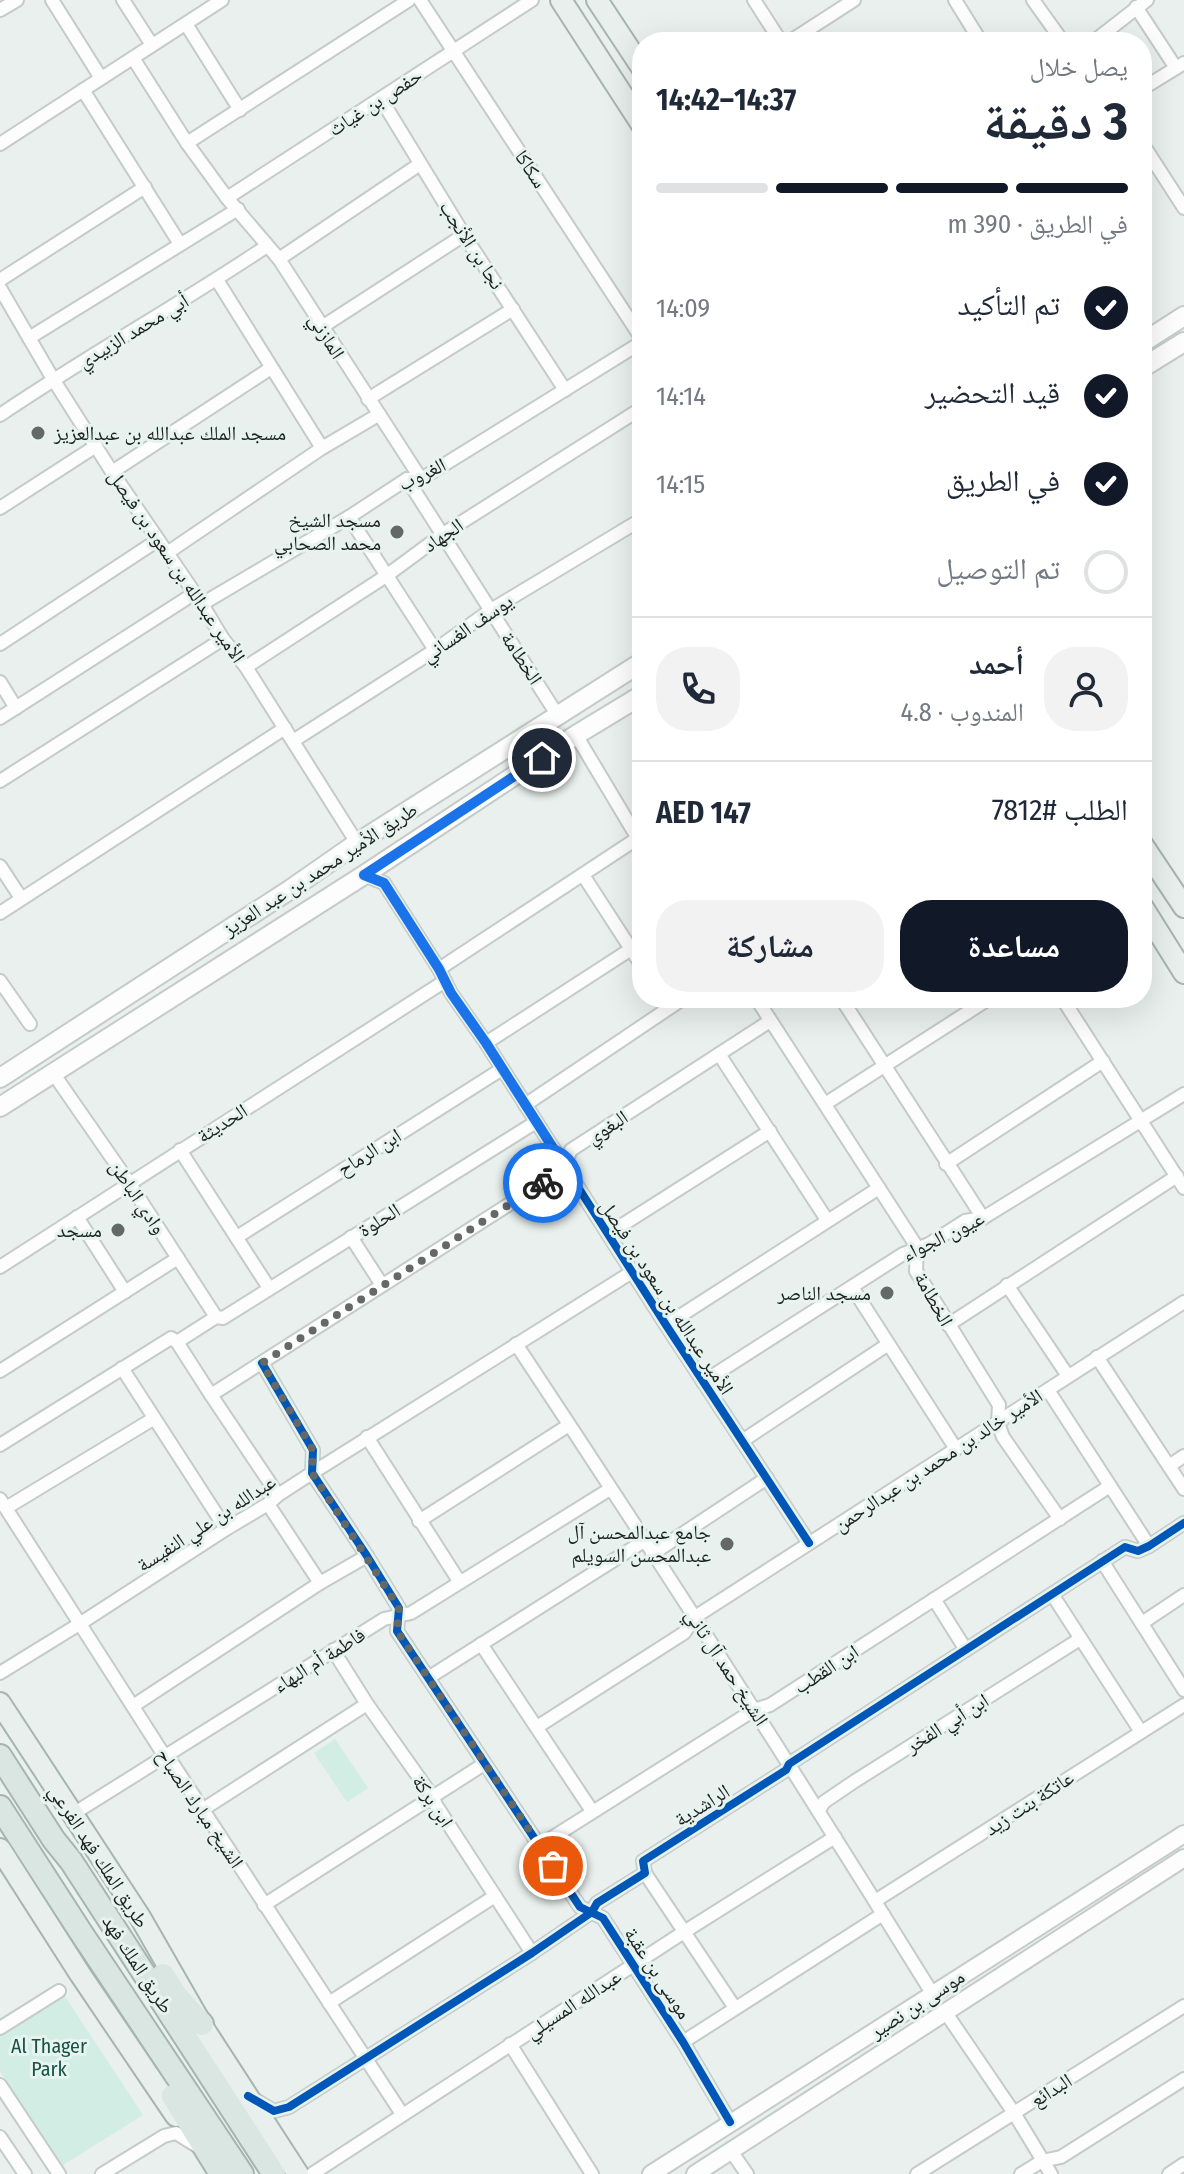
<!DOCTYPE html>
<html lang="ar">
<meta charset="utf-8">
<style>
body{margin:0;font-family:"Fira Sans Condensed","Noto Naskh Arabic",sans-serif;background:#f2f2f3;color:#1f2937;direction:rtl;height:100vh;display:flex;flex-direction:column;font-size:30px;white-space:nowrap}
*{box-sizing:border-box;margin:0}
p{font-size:26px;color:#747a83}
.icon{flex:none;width:44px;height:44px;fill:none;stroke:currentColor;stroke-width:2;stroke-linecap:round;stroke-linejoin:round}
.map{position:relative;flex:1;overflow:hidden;direction:ltr}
.sheet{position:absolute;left:632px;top:32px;width:520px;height:976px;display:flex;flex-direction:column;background:#fff;border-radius:32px;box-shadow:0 8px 32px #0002;direction:rtl}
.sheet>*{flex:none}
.pin{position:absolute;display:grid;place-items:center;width:68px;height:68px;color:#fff;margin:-34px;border:4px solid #fff;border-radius:50%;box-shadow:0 2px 8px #0007}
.courier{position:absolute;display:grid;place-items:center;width:80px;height:80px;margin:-40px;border:6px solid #1a73e8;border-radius:50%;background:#fff;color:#222;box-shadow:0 2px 10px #0007}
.summary em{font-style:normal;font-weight:700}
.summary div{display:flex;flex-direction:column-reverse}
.summary{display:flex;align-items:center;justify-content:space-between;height:136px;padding:0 24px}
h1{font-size:52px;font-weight:700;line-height:60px}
.bar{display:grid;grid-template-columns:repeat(4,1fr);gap:12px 8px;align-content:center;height:96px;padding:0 24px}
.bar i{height:10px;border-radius:6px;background:#e0e1e3}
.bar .current{background:#111827}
.bar p{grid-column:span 4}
.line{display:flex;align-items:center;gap:20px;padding:0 24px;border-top:2px solid #e0e1e3}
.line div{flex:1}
.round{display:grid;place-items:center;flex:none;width:84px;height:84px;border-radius:32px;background:#f2f2f3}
ol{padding:0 24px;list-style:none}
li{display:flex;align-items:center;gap:24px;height:88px}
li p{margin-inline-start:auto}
li .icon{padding:8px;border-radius:50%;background:#111827;color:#fff;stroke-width:4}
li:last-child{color:#747a83}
li i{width:44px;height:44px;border:4px solid #e0e1e3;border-radius:50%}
.primary-button{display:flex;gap:16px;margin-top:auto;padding:16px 24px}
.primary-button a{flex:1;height:92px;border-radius:32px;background:#111827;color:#fff;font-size:32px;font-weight:700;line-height:92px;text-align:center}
.primary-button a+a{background:#f2f2f3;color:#1f2937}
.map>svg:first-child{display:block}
.green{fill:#d1ede4}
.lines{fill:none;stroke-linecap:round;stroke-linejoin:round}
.minor-casing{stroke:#c5cbc9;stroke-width:16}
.tertiary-casing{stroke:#c5cbc9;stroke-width:20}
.secondary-casing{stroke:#c5cbc9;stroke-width:22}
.primary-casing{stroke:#a6b5b0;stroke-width:24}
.motorway-casing{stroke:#a6b5b0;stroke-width:26}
.minor{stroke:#fcfdfc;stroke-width:12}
.tertiary{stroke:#fcfdfc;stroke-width:16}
.secondary{stroke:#fcfdfc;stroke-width:18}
.primary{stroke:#e8efec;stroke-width:20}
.motorway{stroke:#dae6e2;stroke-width:22}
.cycleway-casing{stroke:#e6f3ef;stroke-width:13}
.cycleway{stroke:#0057b8;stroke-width:8}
.done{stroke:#646967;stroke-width:8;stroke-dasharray:0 14.4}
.route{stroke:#1a73e8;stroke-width:10}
.poi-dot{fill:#646967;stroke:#e6f3ef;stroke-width:3}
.labels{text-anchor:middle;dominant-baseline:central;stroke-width:6;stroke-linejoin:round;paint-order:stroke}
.street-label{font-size:20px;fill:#1c201f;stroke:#e6f3ef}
.poi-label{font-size:20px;fill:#1c201f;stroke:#e6f3ef;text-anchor:end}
.park-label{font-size:20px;fill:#195345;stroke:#e6f3ef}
</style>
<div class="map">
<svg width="1184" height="2174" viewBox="0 0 1184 2174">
<rect width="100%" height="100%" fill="#e9f0ee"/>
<g class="green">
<path d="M335,1739L368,1788L347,1802L314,1753Z"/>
<path d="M62,1992L143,2115L63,2165L0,2071V2029Z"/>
</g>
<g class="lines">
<g class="minor-casing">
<g id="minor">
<path d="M52,0L101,78"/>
<path d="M123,0L152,45"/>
<path d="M420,0L642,339"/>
<path d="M754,0L781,42"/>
<path d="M955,0L981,42"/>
<path d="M1033,0L1063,42"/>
<path d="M1136,7L1176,68"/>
<path d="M0,10L17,0"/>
<path d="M186,24L240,110"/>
<path d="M789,42L854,0"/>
<path d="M1093,42L1147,0"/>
<path d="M133,58L187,143L227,198L532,0"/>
<path d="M1142,89L1184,63"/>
<path d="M83,90L180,244"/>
<path d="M381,99L464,235L565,390"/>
<path d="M187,143L409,0"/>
<path d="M1142,143L1184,208"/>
<path d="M0,144L222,0"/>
<path d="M227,198L279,259L421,479"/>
<path d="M279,259L420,164"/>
<path d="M0,280L145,187"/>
<path d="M217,280L322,448"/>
<path d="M0,288L53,379L112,472L202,604L223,639L246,667L357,843"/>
<path d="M322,327L464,235"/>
<path d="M29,338L238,209"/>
<path d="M368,399L513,309"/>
<path d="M0,415C87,356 179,305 267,246"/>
<path d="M112,472L271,368"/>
<path d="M407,479L558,716"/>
<path d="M0,508L96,446"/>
<path d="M349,517L435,650"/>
<path d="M167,553L322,448L378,415"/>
<path d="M202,604L349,517L407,479H421L642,342"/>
<path d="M0,644L158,540"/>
<path d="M246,667L386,576L443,534L642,408"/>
<path d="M0,682L16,708"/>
<path d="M633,700L642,714"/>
<path d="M0,718L195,593"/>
<path d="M576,735L640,842"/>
<path d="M293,741L435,650L491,610L642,519"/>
<path d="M0,781L223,639"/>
<path d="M0,866L21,898"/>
<path d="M364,875L384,883L439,969L451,993L486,1043L666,1325L809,1543"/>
<path d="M583,875L642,966"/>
<path d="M0,913L285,728"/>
<path d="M439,969L638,838"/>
<path d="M0,981L30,1024"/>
<path d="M756,998L917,1247L916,1271L999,1405L998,1423L1003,1437L1060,1519"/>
<path d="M841,998L983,1218"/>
<path d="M1062,998L1184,1188"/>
<path d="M486,1043L642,942"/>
<path d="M719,1054L827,1220"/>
<path d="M53,1073L130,1184L216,1317L223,1318L536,1122"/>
<path d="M825,1104L990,998"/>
<path d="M525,1105L684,998"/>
<path d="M180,1150L269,1288"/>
<path d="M946,1164L1103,1061"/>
<path d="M77,1217L125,1292"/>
<path d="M608,1234L770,1131"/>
<path d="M237,1237L502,1069"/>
<path d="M351,1237L382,1285"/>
<path d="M0,1267L445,981"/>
<path d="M1007,1285L1068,1376"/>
<path d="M852,1287L956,1449"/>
<path d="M666,1325L879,1188"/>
<path d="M948,1325L1177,1176"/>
<path d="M177,1342L211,1395L278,1495"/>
<path d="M516,1344C658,1558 797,1775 932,1993"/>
<path d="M1097,1357L1184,1489"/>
<path d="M262,1363L313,1450L312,1473L367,1556L399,1608L397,1631L580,1907L603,1918L683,2042L730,2122"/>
<path d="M122,1368L226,1529"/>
<path d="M0,1371L178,1258"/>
<path d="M703,1382L903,1254L929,1244L965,1221L983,1218L1184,1094"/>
<path d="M1048,1390L1149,1546"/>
<path d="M211,1395L561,1171L571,1150L770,1021"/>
<path d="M367,1437L459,1581"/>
<path d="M742,1441L887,1345"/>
<path d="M0,1445L171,1338L177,1342L216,1317"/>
<path d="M1169,1466L1184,1456"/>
<path d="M0,1499L162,1752L167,1755L402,2114"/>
<path d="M268,1504L320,1583"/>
<path d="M6,1508L153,1419"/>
<path d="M419,1521L569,1425"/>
<path d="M652,1554L767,1478"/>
<path d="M1102,1561L1184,1690"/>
<path d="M1052,1594L1141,1732"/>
<path d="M934,1599L966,1650"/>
<path d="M1142,1623L1184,1595"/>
<path d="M481,1644L592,1811"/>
<path d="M333,1650L367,1704L432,1796L436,1805L532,1953"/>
<path d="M0,1673L81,1623L226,1529L268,1504L278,1495L312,1473L632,1272"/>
<path d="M428,1678L644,1541"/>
<path d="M133,1706L320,1583L367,1556"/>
<path d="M537,1727L684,1633L695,1617L1184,1302"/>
<path d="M202,1810L367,1704"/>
<path d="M819,1810L824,1802L855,1781L1080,1639"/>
<path d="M73,1814L384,1619L411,1613L610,1489"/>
<path d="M539,1846L754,1710L770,1705L1110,1486"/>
<path d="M645,1873L735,2008"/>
<path d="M875,1901L1184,1705"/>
<path d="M264,1905L484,1764"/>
<path d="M329,2003L495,1896"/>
<path d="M946,2013L1014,2113L1051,2174"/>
<path d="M0,2028L59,1991"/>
<path d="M683,2042L883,1914"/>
<path d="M510,2044L592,2174"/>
<path d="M0,2085L59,2174"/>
<path d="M254,2099L274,2111L289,2107L532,1953L592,1912L597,1903L645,1873L643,1861L786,1770L789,1764L1125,1547L1138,1551L1149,1546L1184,1523"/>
<path d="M0,2137L25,2174"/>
<path d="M731,2151L747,2174"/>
<path d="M102,2174L164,2136L176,2133L197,2146"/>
<path d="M312,2174L684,1932L835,1837"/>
<path d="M917,2174L1184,2006"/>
<path d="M1021,2174L1042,2161L1061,2157L1184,2079"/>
<path d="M1169,2174L1184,2164"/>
</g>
</g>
<g class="tertiary-casing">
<g id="tertiary">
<path d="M651,2174L1184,1834"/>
<path d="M695,2174L1184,1858"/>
</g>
</g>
<g class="secondary-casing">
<g id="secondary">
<path d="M1142,343L1184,316"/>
<path d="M1142,368L1184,342"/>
<path d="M0,1078L291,889L357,843L642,662"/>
<path d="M0,1107L364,875L576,735L642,695"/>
</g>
</g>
<g class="primary-casing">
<g id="primary">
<path d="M561,0L642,125"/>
<path d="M597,0L642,68"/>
<path d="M1142,844L1184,907"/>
<path d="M1142,906L1184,973"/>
<path d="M0,1703L140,1917L206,2032L298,2174"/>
<path d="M0,1849L80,1974L176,2116"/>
</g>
</g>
<g class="motorway-casing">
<g id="motorway">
<path d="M0,1756L54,1840L71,1861L274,2174"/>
<path d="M0,1807L80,1931L242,2174"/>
<path d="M163,1975L177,1997L202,2024"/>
<path d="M173,2096L221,2174"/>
</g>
</g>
<use href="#minor" class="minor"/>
<use href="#tertiary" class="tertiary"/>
<use href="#secondary" class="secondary"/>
<use href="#primary" class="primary"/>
<use href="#motorway" class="motorway"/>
<g class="cycleway-casing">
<g id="cycleway">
<path d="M364,875L384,883L439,969L451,993L486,1043L666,1325L809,1543"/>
<path d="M262,1363L313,1450L312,1473L367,1556L399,1608L397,1631L580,1907L603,1918L683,2042L730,2122"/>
<path d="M248,2096L274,2111L289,2107L532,1953L592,1912L597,1903L645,1873L643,1861L786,1770L789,1764L1125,1547L1138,1551L1149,1546L1184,1523"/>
</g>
</g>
<use href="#cycleway" class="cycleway"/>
</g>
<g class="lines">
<path class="done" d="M543,1183L262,1363L313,1450L312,1473L399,1608L397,1631L553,1866"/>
<path class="route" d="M542,758L364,875L384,883L439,969L451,993L486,1043L564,1165L561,1171L543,1183"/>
</g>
<g class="poi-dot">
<circle cx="38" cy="433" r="8"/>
<circle cx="397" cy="532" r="8"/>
<circle cx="118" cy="1230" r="8"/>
<circle cx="887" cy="1293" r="8"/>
<circle cx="727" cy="1544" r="8"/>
</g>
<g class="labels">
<g class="street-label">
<text transform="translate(375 102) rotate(-33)">حفص بن غياث</text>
<text transform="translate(531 169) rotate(57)">سكاكا</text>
<text transform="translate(472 245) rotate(57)">نجا بن الأنجب</text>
<text transform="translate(133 331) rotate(-31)">أبي محمد الزبيدي</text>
<text transform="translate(327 336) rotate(58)">المازني</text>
<text transform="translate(422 474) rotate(-26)">الغروب</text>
<text transform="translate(443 535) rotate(-34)">الجهاد</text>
<text transform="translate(177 566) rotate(56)">الأمير عبدالله بن سعود بن فيصل</text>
<text transform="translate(467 628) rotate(-34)">يوسف الغساني</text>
<text transform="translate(522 658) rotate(57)">الخطامة</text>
<text transform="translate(320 869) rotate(-33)">طريق الأمير محمد بن عبد العزيز</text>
<text transform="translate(222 1123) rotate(-32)">الحديثة</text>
<text transform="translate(607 1127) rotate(-33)">البغوي</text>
<text transform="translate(369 1152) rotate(-32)">ابن الرماح</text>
<text transform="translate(138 1197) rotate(56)">وادي الباطن</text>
<text transform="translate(379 1220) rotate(-32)">الحلوة</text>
<text transform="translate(943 1236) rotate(-26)">عيون الجواء</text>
<text transform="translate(667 1297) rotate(57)">الأمير عبدالله بن سعود بن فيصل</text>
<text transform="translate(934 1299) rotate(61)">الخطامة</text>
<text transform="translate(938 1460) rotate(-33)">الأمير خالد بن محمد بن عبدالرحمن</text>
<text transform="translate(206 1523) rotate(-33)">عبدالله بن علي النفيسة</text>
<text transform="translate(319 1660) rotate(-32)">فاطمة أم البهاء</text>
<text transform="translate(727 1667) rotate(57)">الشيخ حمد آل ثاني</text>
<text transform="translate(826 1669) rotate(-33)">ابن القطب</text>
<text transform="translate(947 1723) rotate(-32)">ابن أبي الفخر</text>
<text transform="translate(433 1801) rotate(57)">ابن بركة</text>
<text transform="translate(1029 1803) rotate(-33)">عاتكة بنت زيد</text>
<text transform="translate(702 1805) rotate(-32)">الراشدية</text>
<text transform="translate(200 1808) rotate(56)">الشيخ مبارك الصباح</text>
<text transform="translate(99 1856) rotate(57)">طريق الملك فهد الفرعي</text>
<text transform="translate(138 1964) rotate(57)">طريق الملك فهد</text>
<text transform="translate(658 1973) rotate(57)">موسى بن عقبة</text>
<text transform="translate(573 2004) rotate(-33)">عبدالله المسيلي</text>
<text transform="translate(917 2004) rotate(-33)">موسى بن نصير</text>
<text transform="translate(1051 2090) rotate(-32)">البدائع</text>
</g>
<g class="poi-label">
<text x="54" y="433" text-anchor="start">مسجد الملك عبدالله بن عبدالعزيز</text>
<text x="381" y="520">مسجد الشيخ<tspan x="381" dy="23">محمد الصحابي</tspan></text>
<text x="102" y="1230">مسجد</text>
<text x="871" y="1293">مسجد الناصر</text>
<text x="711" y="1532">جامع عبدالمحسن آل<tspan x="711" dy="23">عبدالمحسن السويلم</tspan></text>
</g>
<g class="park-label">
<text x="49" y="2046">Al Thager<tspan x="49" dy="23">Park</tspan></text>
</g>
</g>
</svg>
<div class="pin" style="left:553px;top:1866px;background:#ea580c"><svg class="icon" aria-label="bag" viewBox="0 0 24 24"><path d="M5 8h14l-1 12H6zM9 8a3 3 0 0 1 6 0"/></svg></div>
<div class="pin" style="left:542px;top:758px;background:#1f2937"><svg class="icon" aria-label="home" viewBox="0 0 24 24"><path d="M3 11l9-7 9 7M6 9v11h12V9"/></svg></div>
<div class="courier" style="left:543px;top:1183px"><svg class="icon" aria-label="bike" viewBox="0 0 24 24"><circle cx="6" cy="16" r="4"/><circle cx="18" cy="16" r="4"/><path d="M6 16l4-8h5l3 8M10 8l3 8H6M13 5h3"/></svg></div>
<section class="sheet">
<div class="summary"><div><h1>3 دقيقة</h1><p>يصل خلال</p></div><em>14:37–14:42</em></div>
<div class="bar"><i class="current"></i><i class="current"></i><i class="current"></i><i></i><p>في الطريق · 390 m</p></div>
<ol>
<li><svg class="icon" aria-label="check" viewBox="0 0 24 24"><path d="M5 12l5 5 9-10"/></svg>تم التأكيد<p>14:09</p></li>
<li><svg class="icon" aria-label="check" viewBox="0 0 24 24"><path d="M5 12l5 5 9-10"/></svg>قيد التحضير<p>14:14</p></li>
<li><svg class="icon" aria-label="check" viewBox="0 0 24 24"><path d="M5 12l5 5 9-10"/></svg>في الطريق<p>14:15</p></li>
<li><i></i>تم التوصيل</li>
</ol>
<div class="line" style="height:144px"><a class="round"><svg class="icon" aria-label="person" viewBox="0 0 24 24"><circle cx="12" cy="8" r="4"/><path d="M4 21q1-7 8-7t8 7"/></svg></a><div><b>أحمد</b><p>المندوب · 4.8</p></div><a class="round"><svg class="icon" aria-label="phone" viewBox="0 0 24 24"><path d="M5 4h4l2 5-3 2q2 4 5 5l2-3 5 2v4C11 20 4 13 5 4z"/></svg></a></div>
<div class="line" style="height:104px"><div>الطلب #7812</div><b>AED 147</b></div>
<div class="primary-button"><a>مساعدة</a><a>مشاركة</a></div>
</section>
</div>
